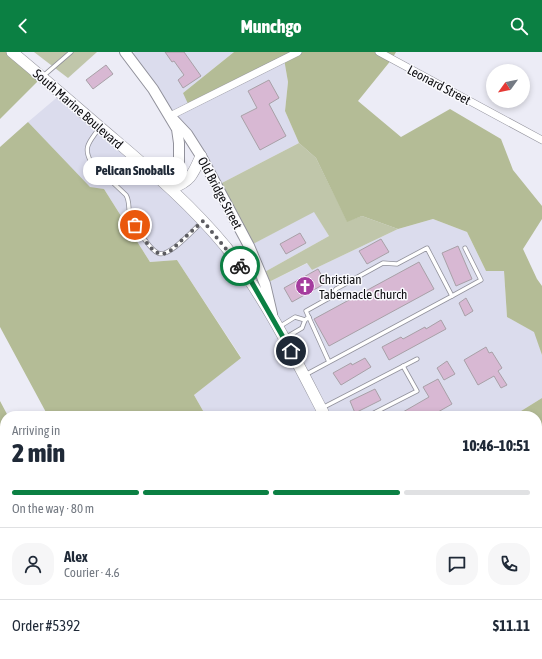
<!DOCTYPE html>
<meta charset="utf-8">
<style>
body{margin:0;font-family:"Asap Condensed",sans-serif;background:#f6f6f7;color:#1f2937;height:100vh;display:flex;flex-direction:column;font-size:15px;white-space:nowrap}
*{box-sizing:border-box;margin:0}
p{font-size:13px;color:#747a83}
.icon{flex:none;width:22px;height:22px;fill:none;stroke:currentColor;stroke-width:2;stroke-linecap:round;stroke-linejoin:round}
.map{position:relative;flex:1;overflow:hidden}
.sheet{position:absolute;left:0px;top:359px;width:542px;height:248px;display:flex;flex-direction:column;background:#fff;border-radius:16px 16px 0 0;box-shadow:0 2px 6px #0003}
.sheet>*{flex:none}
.needle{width:26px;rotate:237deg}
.tools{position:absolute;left:486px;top:12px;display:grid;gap:8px}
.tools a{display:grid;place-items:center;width:44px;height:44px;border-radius:50%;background:#fff;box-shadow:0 2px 6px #0003;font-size:20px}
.pin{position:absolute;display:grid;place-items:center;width:34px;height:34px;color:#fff;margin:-17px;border:2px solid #fff;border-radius:50%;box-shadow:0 1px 4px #0007}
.courier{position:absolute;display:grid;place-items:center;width:40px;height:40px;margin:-20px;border:3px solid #0b8043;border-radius:50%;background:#fff;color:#222;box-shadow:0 1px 5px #0007}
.bubble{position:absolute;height:28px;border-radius:14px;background:#fff;box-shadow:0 2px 6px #0003;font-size:13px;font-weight:800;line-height:28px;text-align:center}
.overview em{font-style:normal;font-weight:800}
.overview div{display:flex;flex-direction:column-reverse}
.overview{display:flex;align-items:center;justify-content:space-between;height:68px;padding:0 12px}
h1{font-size:26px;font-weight:800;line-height:30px}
.bar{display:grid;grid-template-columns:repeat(4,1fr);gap:6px 4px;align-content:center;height:48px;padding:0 12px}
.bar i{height:5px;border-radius:3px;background:#e0e1e3}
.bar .selected{background:#0b8043}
.bar p{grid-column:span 4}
.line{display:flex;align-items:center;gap:10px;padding:0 12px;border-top:1px solid #e0e1e3}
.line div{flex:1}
.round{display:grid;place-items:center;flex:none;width:42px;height:42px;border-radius:16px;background:#f6f6f7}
header{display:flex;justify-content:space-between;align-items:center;height:52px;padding:0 12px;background:#0b8043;color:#fff;font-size:18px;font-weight:800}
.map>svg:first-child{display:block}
.built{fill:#dbdced}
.green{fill:#c0c6aa}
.forest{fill:#b4bc96}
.building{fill:#d8b8d3;stroke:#a8a0a7}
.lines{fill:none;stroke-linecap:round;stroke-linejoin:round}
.service-casing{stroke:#91919b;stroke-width:5}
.minor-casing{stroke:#91919b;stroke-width:8}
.secondary-casing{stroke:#91919b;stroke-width:12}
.primary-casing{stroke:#91919b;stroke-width:12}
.service{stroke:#fff;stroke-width:3.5}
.minor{stroke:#fff;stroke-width:7}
.secondary{stroke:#fff;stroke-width:10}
.primary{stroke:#fff;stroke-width:11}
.done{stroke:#5c5c61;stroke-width:4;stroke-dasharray:0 7.2}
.route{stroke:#0b8043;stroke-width:5}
.labels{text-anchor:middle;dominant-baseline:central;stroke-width:3;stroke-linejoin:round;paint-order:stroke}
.street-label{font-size:13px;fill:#0e0e11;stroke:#fafafe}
.poi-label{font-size:13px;fill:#0e0e11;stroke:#fafafe;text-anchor:start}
</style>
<header><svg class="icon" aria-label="back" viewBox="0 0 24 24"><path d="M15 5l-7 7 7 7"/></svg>Munchgo<svg class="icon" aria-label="search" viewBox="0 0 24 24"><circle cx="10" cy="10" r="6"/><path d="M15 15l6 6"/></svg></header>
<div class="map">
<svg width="542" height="607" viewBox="0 0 542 607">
<rect width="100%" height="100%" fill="#ececf6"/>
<g class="built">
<path d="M135,0H234L183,41L284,7L288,30L285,59L299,91L216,134L129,5Z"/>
<path d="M61,42L198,163L273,268L265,232L308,211L312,218L398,177L433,167L467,180L486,219H504L507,265L535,280L542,303V346L513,364H206L194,343L241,305L177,208L150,210L104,137L90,136L28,70Z"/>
<path d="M314,159L329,184L261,222L249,194Z"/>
<path d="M537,517L542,525V607H309L311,602H537Z"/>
</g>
<g class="green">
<path d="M34,0H97L68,26Z"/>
<path d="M299,91L316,106L347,169L362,164L398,177L312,218L307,211L265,232L261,222L329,184L314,160L249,194L216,134Z"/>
<path d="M542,377V490L537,492V379Z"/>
</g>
<g class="forest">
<path d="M0,0H12L42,25L0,67Z"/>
<path d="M234,0H396L392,7L358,49L401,85L450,57L501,87L513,118L542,154V167L523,197L537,227L542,234V303L534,280L507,265L504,219H486L467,180L433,167L398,177L362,164L347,170L316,106L299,91L285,59L288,30L284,7L189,54L183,41Z"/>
<path d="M28,70L90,135L104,137L150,210L177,208L241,306L194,343L206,364H48L0,275V95Z"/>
<path d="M542,346V377L537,379V364H513Z"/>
<path d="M0,349L8,364H5V602H134L136,607H0Z"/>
<path d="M542,490V525L537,517V493Z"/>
<path d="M176,602H311L309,607H179Z"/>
</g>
<g class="building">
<path d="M165,0H184L201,24L183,36L178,28L184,23L174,9L172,10Z"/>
<path d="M106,13L113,22L93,37L86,28Z"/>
<path d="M269,28L279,46L269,52L286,84L260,98L241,64L257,56L248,39Z"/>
<path d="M300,181L306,191L286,202L280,192Z"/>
<path d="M381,187L389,200L367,212L359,199Z"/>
<path d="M458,194L472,227L456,234L442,201Z"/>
<path d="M419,210L434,237L329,294L314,267Z"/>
<path d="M318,217L326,231L292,250L284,236Z"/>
<path d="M466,246L473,259L465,264L459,251Z"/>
<path d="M441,268L446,277L389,308L382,295L401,285L403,287L425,275L426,277Z"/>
<path d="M486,295L489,301L492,300L502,316L498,319L507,333L501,336L494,324L478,333L464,308Z"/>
<path d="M365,306L371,315L341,333L333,321L351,311L352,313Z"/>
<path d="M447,309L455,322L444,328L437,316Z"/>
<path d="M438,327L452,352L431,364H396L429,345L423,335Z"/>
<path d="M375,337L381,348L355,361L350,349Z"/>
</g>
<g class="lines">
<g class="service-casing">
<g id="service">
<path d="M42,25L71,0"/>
<path d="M99,76C91,89 82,94 91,110L126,143C130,149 128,157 130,164C133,173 140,180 145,188C148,192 153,199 158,201C168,207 194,177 202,170"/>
<path d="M452,244L481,228L465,196"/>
<path d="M279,275L295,265L305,268"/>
<path d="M285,286L302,276L305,268L309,265"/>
<path d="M305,323L452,244L427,196L397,212L383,211L336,237L331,245L306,259L329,310"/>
<path d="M322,356L417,307"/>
<path d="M368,364L417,339L403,314"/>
<path d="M537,534L542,545"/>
<path d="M537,552L542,561"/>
<path d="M537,573L542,584"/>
<path d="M537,591L542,589"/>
<path d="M501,607L512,602"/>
<path d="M540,607L542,606"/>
</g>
</g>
<g class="minor-casing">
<g id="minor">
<path d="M379,0L542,88"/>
<path d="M170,64L298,0"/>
<path d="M537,567L542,565"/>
<path d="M449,606L458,602"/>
</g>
</g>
<g class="secondary-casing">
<g id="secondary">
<path d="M125,0L153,37L177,77L179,91V112L172,136"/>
<path d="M170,64L187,82L201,104L249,194L265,232L272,262"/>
</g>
</g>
<g class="primary-casing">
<g id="primary">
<path d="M12,0C47,29 81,59 115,88C155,122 193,155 226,195C266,247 295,306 325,364"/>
<path d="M172,136C191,129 193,122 201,104"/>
<path d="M447,602L450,607"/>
</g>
</g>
<use href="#service" class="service"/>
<use href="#minor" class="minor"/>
<use href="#secondary" class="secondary"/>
<use href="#primary" class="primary"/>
</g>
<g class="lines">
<path class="done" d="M135,173C140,181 149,197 158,201C162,203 166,201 170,199L203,169L240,214"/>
<path class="route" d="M240,214L251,229L291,299"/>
</g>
<defs>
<g id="church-disc" transform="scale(1)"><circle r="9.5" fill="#a53c9e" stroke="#fafafe"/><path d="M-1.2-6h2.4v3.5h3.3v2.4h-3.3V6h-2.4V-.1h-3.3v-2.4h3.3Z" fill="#fff"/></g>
</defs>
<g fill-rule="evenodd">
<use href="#church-disc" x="305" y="234"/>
</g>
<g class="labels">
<g class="street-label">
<text transform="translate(439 33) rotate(28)">Leonard Street</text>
<text transform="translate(78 57) rotate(41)">South Marine Boulevard</text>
<text transform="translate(220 141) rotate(62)">Old Bridge Street</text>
</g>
<g class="poi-label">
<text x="319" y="227">Christian<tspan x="319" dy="15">Tabernacle Church</tspan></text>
</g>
</g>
</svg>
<div class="tools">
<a><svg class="needle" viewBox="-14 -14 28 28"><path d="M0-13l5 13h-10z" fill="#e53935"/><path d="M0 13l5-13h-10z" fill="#747a83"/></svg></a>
</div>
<div class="pin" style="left:135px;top:173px;background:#ea580c"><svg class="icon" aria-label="bag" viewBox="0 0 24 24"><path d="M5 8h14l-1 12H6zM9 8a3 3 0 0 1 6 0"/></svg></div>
<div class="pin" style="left:291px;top:299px;background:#1f2937"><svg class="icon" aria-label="home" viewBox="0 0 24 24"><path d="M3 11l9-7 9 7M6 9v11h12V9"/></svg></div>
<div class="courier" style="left:240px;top:214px"><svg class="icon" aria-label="bike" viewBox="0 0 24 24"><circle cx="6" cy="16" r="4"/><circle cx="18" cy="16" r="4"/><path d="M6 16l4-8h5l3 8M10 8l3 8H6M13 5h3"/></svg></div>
<div class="bubble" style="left:83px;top:105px;width:104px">Pelican Snoballs</div>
<section class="sheet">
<div class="overview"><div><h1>2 min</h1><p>Arriving in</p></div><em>10:46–10:51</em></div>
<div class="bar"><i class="selected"></i><i class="selected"></i><i class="selected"></i><i></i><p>On the way · 80 m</p></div>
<div class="line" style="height:72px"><a class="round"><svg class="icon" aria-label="person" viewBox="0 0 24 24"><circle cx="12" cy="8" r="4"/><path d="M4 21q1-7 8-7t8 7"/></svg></a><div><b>Alex</b><p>Courier · 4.6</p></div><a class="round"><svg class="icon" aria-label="chat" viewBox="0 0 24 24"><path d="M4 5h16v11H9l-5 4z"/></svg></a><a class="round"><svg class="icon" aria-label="phone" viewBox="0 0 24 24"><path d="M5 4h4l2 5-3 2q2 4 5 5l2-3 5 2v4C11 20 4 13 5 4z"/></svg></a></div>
<div class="line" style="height:52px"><div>Order #5392</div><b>$11.11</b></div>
</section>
</div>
